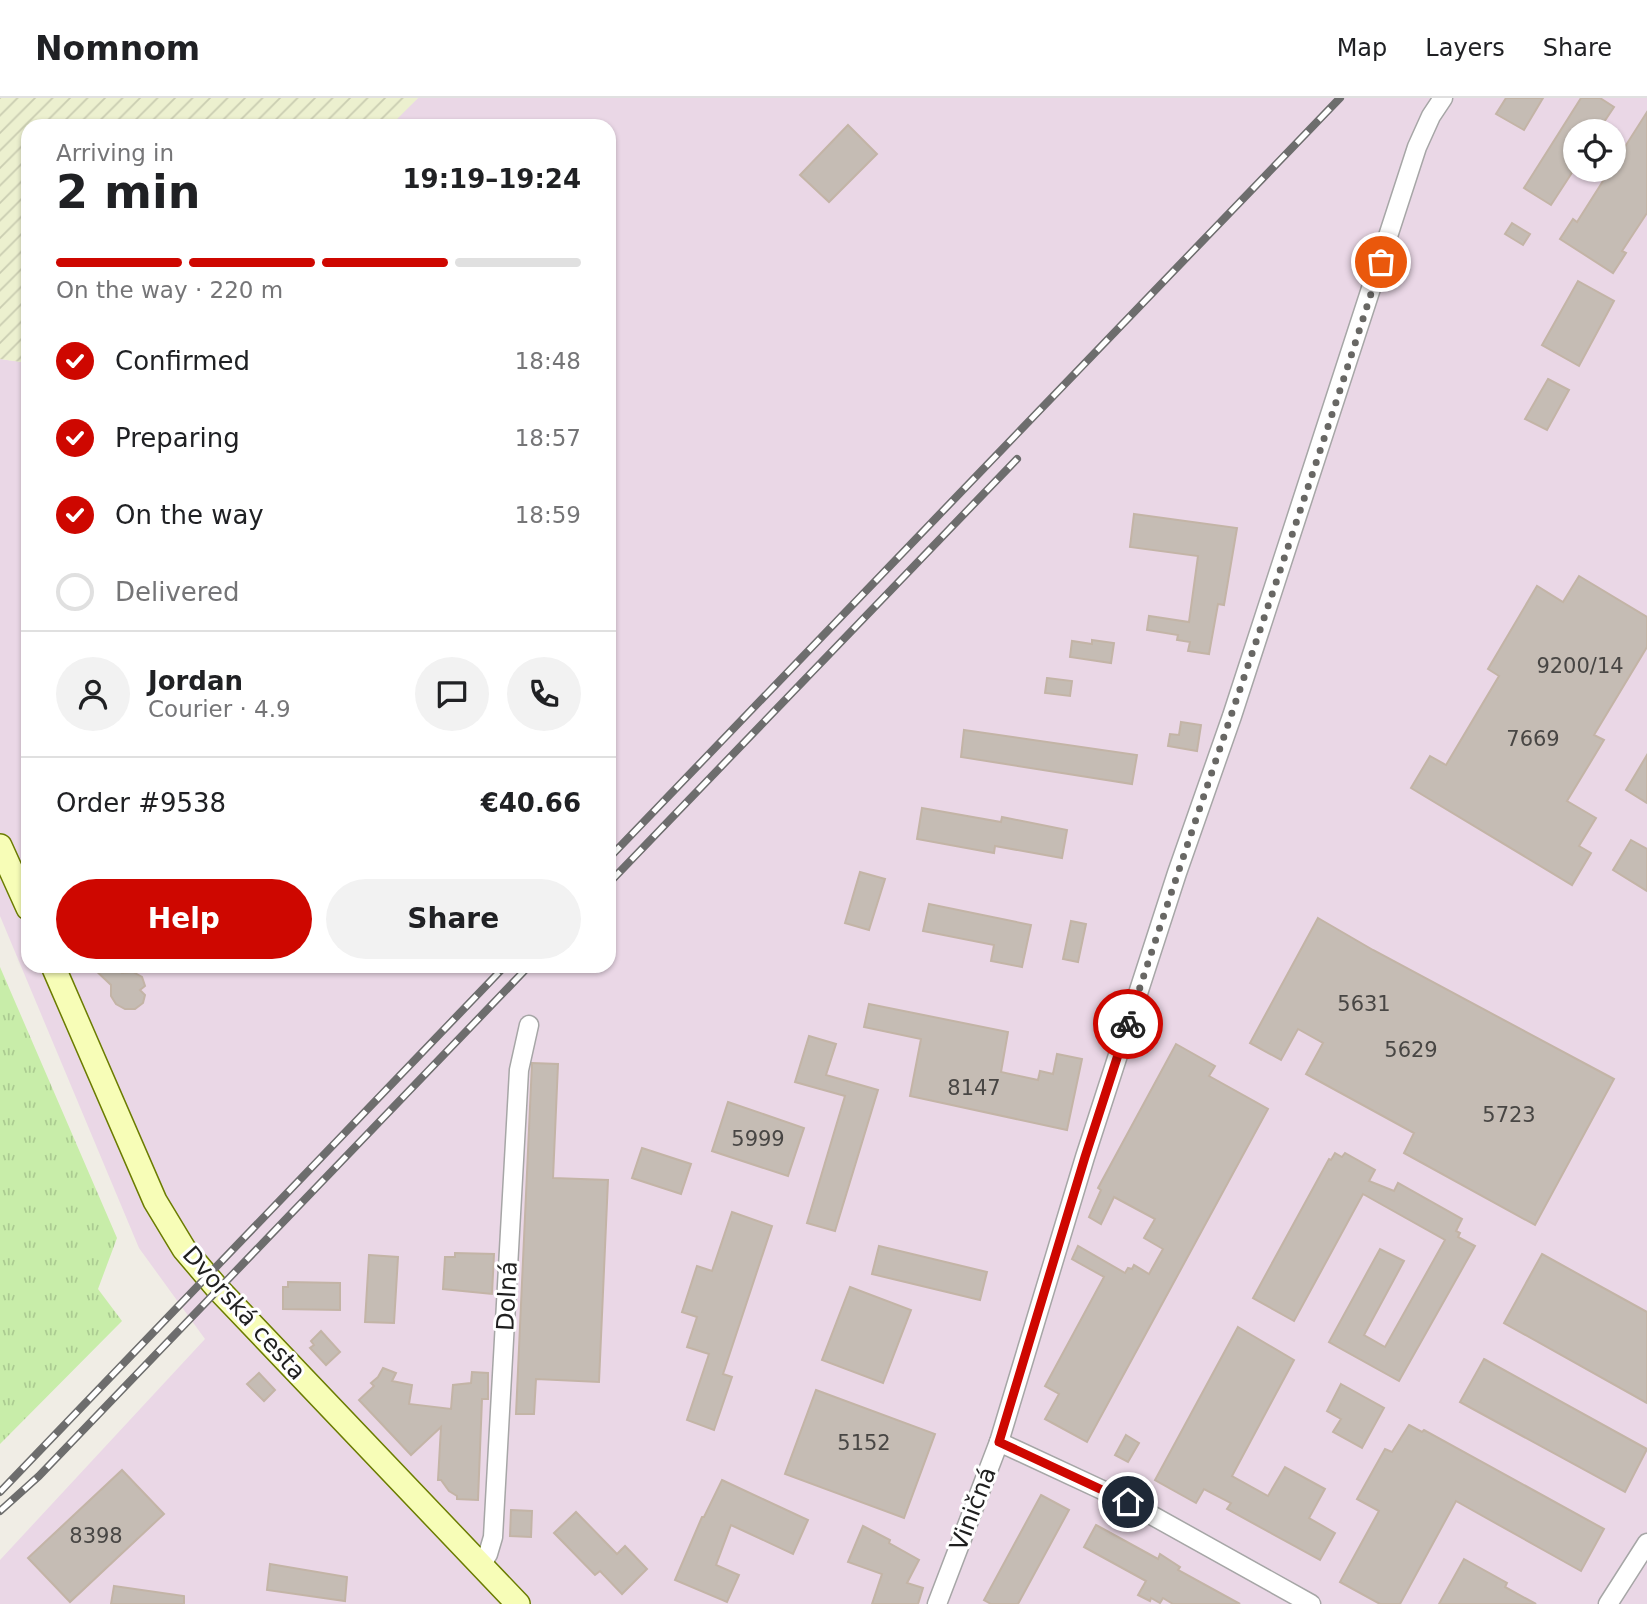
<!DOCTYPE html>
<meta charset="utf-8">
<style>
body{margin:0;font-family:"DejaVu Sans",sans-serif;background:#f2f2f2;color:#202124;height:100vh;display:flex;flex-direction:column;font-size:26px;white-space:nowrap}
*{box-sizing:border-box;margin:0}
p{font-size:23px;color:#757577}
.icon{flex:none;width:38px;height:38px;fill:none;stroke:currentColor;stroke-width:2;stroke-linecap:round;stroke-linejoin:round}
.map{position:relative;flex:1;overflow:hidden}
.sheet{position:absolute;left:21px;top:21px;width:595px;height:854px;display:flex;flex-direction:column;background:#fff;border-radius:21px;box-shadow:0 2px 5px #0004}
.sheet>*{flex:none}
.tools{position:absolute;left:1563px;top:21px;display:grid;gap:14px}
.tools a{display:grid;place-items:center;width:63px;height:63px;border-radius:50%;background:#fff;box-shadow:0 2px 5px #0004;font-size:35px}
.pin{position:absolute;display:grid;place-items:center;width:60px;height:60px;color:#fff;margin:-30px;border:4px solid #fff;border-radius:50%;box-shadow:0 2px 7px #0007}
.courier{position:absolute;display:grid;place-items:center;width:70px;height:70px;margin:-35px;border:5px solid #ce0700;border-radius:50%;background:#fff;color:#222;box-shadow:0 2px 9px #0007}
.headline em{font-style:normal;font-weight:800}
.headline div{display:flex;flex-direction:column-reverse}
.headline{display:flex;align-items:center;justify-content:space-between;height:119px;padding:0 35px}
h1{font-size:46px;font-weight:800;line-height:52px}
.bar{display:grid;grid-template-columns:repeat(4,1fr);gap:10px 7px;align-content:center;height:84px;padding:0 35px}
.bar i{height:9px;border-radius:5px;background:#e0e0e0}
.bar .on{background:#ce0700}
.bar p{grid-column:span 4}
.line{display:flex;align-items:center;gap:18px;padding:0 35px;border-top:2px solid #e0e0e0}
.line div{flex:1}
.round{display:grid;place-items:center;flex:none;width:74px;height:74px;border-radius:37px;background:#f2f2f2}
ol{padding:0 35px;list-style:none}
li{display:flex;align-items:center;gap:21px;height:77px}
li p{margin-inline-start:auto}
li .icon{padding:7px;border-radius:50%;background:#ce0700;color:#fff;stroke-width:4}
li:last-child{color:#757577}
li i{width:38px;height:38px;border:4px solid #e0e0e0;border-radius:50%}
.cta{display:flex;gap:14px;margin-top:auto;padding:14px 35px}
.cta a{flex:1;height:80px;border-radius:42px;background:#ce0700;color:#fff;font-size:28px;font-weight:800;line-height:80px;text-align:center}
.cta a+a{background:#f2f2f2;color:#202124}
header{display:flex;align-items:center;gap:42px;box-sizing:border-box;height:98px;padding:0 35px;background:#fff;border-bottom:2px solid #e0e0e0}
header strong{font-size:33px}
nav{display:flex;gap:38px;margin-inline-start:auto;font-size:24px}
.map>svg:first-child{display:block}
.industrial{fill:#ead7e6;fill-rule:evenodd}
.farmland{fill:url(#farmland-furrows)}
.grass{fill:url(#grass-tufts)}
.building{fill:#c5bcb4;stroke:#c3b4a6;stroke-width:2}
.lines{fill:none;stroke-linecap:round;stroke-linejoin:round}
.street-casing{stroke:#a6a6a6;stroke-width:21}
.secondary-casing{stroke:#6b7c00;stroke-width:26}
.street{stroke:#fff;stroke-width:18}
.secondary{stroke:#f7fdb7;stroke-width:23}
.rail-casing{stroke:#6d6d6d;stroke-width:8}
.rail{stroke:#fff;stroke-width:5;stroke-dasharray:16;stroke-linecap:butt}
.done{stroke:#686764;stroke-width:7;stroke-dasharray:0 12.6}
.route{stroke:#ce0700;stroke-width:9}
.labels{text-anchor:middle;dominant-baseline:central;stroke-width:6;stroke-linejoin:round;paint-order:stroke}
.number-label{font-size:21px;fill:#484644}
.street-label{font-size:24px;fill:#1f1f1f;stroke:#fff}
</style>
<header>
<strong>Nomnom</strong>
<nav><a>Map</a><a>Layers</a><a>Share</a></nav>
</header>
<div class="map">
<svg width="1647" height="1506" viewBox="0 0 1647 1506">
<defs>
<pattern id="farmland-furrows" width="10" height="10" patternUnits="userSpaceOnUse" patternTransform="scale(1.75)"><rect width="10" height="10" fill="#ecf0cf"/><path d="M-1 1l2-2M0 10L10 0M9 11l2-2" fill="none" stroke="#cacdb1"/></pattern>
<pattern id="grass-tufts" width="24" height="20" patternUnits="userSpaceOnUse" patternTransform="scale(1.75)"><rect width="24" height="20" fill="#c8eda9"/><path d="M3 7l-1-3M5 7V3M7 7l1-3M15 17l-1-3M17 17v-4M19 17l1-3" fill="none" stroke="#abcb91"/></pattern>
</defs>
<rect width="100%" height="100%" fill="#f0ede5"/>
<path class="industrial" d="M418,0H1647V1506H0V1462L205,1241L139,1150L0,818V261L28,265V868H609V28H390ZM1575,33H1614V72H1575Z"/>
<path class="farmland" d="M0,0H418L390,28H28V265L0,261Z"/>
<path class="grass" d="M0,869L117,1140L98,1191L122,1223L0,1346Z"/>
<g class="building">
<path d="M1506,0H1543L1524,32L1496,16Z"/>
<path d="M1581,0H1600L1614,9L1598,33H1575V70L1551,107L1524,90Z"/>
<path d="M1647,14V115L1622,153L1626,155L1613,175L1560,141L1573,121L1577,124L1610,72H1614V66Z"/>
<path d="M848,27L877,56L829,104L800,77Z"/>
<path d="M1512,125L1530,136L1523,147L1505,136Z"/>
<path d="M1578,183L1614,203L1579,268L1542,247Z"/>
<path d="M1548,281L1569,292L1547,332L1525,321Z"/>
<path d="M1134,416L1237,430L1224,507L1218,506L1209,556L1188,553L1190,544L1177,542L1178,537L1147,532L1149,518L1189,524L1198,458L1130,449Z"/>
<path d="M1579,478L1647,519V549L1594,637L1604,642L1567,703L1596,720L1579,748L1591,755L1572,787L1411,690L1430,658L1446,667L1499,578L1488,571L1537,488L1563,504Z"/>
<path d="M1092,542L1114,545L1111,565L1070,559L1072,543L1092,546Z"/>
<path d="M1047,580L1072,583L1070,598L1045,595Z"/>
<path d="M1181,624L1201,627L1197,653L1168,648L1170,636L1179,637Z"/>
<path d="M964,632L1137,657L1132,686L961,659Z"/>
<path d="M1647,657V705L1626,692Z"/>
<path d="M922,710L1001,724L1002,719L1067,732L1062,760L995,748L994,755L917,741Z"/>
<path d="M1631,742L1647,751V793L1613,772Z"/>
<path d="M860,774L885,781L869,832L845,825Z"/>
<path d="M929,806L1031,827L1022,869L991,863L994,847L923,833Z"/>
<path d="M1318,820L1373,852L1614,981L1535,1127L1404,1055L1414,1035L1306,976L1323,945L1298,931L1281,962L1250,945Z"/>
<path d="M1071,823L1086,826L1078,864L1063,861Z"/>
<path d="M91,868H114L122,875L133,874L142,879L145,888L140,892L145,897L143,905L135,911H125L116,906L111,898V887Z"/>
<path d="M869,906L1008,934L1001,974L1038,982L1040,973L1053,976L1057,956L1082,961L1067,1032L910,998L921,941L864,929Z"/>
<path d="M809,938L836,946L826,977L878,992L835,1133L807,1125L845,998L795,984Z"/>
<path d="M1176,946L1215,968L1209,978L1268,1011L1087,1344L1045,1321L1059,1296L1045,1288L1104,1179L1072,1161L1078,1148L1125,1175L1128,1170L1132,1171L1134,1167L1149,1176L1163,1151L1144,1140L1155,1121L1114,1099L1101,1126L1089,1119L1101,1092L1098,1090Z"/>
<path d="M532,965L558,966L553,1080L608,1082L599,1284L536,1281L534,1316H516Z"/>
<path d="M728,1004L804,1030L788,1078L712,1053Z"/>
<path d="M642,1050L691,1066L681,1096L632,1080Z"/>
<path d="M1335,1055L1342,1059L1345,1055L1375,1072L1369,1083L1394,1093L1398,1085L1462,1121L1456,1133L1460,1135L1458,1139L1475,1148L1399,1283L1329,1244L1380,1151L1404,1163L1364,1237L1385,1249L1445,1142L1363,1096L1294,1223L1253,1200L1329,1061L1331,1062Z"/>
<path d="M732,1114L772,1128L723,1276L732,1279L714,1332L687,1322L709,1256L687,1249L697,1219L682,1214L697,1168L712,1173Z"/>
<path d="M879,1148L987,1174L980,1202L872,1176Z"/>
<path d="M455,1155L494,1156L492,1196L443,1191L445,1159H455Z"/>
<path d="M1542,1156L1647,1214V1305L1504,1225Z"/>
<path d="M369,1157L398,1159L394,1225L365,1224Z"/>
<path d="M288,1184L340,1185V1212L283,1211V1189H288Z"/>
<path d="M850,1189L911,1212L883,1285L822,1262Z"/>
<path d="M1238,1229L1294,1262L1232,1378L1268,1398L1285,1369L1325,1391L1309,1420L1335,1435L1320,1462L1227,1411L1231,1405L1204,1391L1196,1405L1155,1382Z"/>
<path d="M321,1233L340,1254L326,1267L310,1250L314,1247L311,1243Z"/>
<path d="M1484,1261L1647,1351L1625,1394L1460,1304Z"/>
<path d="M383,1270L396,1275L392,1283L412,1287L409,1306L451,1311L453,1287L471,1285L472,1274L488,1275V1301H482L478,1402L457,1401V1398L449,1393L441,1382H438L441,1329L411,1357L359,1302L374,1288L371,1285L378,1279Z"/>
<path d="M259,1275L275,1292L264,1303L247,1286Z"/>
<path d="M1341,1286L1384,1310L1362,1350L1333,1334L1341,1321L1327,1313Z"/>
<path d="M816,1292L935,1336L904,1420L785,1376Z"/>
<path d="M1409,1327L1422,1334L1424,1332L1604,1431L1581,1473L1456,1403L1400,1506H1380L1340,1484L1379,1413L1357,1401L1385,1351L1392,1354Z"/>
<path d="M1126,1337L1139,1345L1128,1364L1115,1357Z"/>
<path d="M122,1372L164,1416L70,1504L28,1460Z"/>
<path d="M722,1382L808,1422L793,1456L731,1427L716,1467L739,1477L727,1504L675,1482L702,1419H704Z"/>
<path d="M1041,1397L1069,1412L1018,1506H991L984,1502Z"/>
<path d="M511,1412L532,1413L531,1439L510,1438Z"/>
<path d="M576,1414L617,1456L625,1448L647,1471L622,1496L600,1473L595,1477L554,1435Z"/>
<path d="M1096,1427L1158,1461L1160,1456L1180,1469L1178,1472L1240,1506H1173L1163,1500L1160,1505L1151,1500L1150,1503L1138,1497L1146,1483L1084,1449Z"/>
<path d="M863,1428L890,1442L889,1445L919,1462L907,1485L923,1490L918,1506H872L882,1476L848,1464Z"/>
<path d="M1464,1461L1507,1485L1505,1489L1536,1506H1439Z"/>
<path d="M270,1466L347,1479L345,1503L267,1492Z"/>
<path d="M114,1488L184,1498V1506H111Z"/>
</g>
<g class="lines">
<g class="street-casing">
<g id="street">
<path d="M999,1344L1128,1404L1311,1506"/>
<path d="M481,1468L488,1456L493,1439L519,972L529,927"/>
<path d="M937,1506L999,1344L1085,1059L1177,775L1232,618L1417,49L1431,18L1443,0"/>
<path d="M1608,1506L1647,1445"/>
</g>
</g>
<g class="secondary-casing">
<g id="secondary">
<path d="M0,748L28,810"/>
<path d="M53,868L155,1103L184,1151L218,1191L518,1506"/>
</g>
</g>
<use href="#street" class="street"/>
<use href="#secondary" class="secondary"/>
<g class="rail-casing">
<g id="rail">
<path d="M609,760L1340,0"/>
<path d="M609,785L1017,361"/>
<path d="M0,1394L505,868"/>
<path d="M0,1413L39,1378L529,868"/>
</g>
</g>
<use href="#rail" class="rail"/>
</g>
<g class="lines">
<path class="done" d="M1128,926C1211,671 1301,419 1381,164"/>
<path class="route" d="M1128,1404L999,1344L1085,1059L1128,926"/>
</g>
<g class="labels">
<g class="number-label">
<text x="1580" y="568">9200/14</text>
<text x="1533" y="641">7669</text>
<text x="1364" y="906">5631</text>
<text x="1411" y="952">5629</text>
<text x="974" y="990">8147</text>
<text x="1509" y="1017">5723</text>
<text x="758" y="1041">5999</text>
<text x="864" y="1345">5152</text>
<text x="96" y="1438">8398</text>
</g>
<g class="street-label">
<text transform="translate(507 1198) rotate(-87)">Dolná</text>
<text transform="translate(244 1215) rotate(48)">Dvorská cesta</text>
<text transform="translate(973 1411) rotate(-69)">Viničná</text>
</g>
</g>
</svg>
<div class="tools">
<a><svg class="icon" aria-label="locate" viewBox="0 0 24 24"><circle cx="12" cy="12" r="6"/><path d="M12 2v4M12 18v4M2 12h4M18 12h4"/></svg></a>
</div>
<div class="pin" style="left:1381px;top:164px;background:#ea580c"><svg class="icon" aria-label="bag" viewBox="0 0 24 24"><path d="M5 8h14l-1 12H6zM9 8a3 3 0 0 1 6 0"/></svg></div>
<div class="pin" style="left:1128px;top:1404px;background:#1f2937"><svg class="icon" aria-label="home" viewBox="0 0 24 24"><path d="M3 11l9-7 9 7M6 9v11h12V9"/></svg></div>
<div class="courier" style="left:1128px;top:926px"><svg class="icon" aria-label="bike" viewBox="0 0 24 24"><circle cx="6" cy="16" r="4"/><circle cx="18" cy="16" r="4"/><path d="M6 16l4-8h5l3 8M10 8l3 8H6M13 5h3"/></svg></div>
<section class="sheet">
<div class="headline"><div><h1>2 min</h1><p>Arriving in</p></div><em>19:19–19:24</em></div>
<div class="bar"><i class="on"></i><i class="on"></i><i class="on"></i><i></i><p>On the way · 220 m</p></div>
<ol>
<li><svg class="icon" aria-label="check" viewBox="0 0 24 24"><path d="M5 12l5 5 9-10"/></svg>Confirmed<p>18:48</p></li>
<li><svg class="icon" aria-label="check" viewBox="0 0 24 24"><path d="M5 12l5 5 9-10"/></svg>Preparing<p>18:57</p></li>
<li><svg class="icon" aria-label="check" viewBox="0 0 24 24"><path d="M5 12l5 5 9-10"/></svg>On the way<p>18:59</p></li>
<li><i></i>Delivered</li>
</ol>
<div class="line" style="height:126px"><a class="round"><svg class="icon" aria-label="person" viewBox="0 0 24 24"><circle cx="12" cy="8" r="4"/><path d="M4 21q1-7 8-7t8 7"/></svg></a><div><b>Jordan</b><p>Courier · 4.9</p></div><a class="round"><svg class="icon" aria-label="chat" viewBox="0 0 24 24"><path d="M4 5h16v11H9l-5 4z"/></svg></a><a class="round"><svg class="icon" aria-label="phone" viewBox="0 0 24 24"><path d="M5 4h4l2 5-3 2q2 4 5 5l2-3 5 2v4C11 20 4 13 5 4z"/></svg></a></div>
<div class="line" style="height:91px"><div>Order #9538</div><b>€40.66</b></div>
<div class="cta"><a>Help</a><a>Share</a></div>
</section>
</div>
